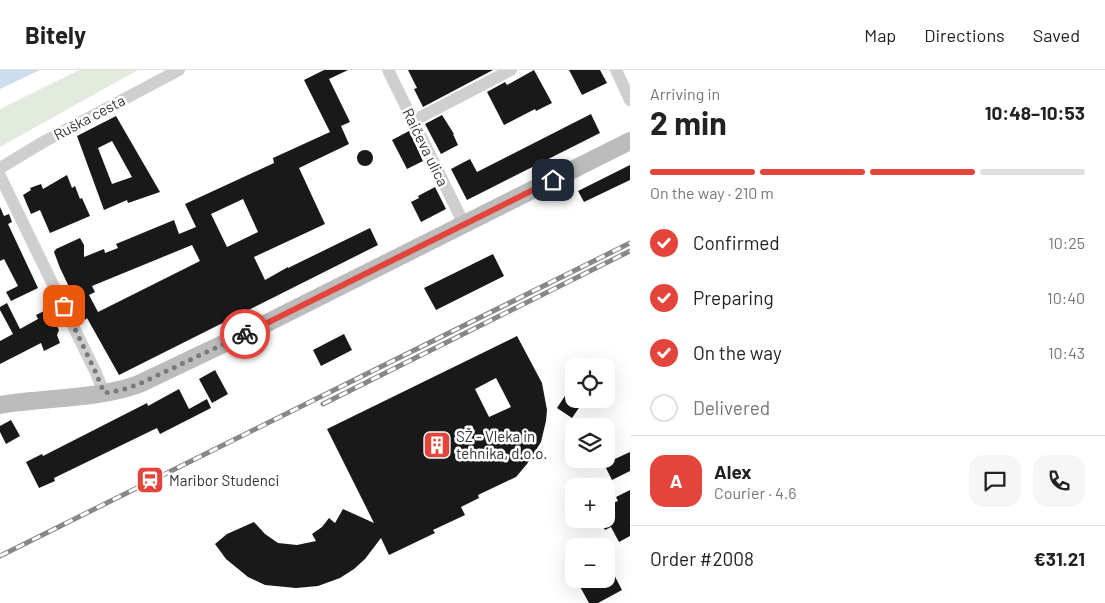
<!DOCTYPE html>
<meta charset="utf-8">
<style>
body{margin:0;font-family:Barlow,sans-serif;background:#f6f6f6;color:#222;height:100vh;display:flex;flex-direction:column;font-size:19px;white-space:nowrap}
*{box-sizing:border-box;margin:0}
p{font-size:16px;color:#767676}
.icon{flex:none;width:28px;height:28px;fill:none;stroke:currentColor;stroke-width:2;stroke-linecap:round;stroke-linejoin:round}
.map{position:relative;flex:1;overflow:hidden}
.drawer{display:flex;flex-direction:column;background:#fff;width:475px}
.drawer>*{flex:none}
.tools{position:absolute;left:565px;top:288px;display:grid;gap:10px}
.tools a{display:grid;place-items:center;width:50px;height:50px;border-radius:10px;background:#fff;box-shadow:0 5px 20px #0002;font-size:25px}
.pin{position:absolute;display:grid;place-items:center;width:42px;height:42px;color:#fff;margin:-21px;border-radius:10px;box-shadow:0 2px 8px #0006}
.courier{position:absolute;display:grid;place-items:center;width:50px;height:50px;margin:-25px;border:4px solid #e3443b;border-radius:50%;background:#fff;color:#222;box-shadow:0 1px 6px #0007}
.head em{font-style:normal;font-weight:700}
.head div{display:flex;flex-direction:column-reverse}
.head{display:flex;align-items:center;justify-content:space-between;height:85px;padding:0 20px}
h1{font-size:32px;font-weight:700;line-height:38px}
.bar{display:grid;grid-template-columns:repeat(4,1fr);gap:8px 5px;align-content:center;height:60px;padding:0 20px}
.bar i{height:6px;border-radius:4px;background:#e0e0e0}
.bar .active{background:#e3443b}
.bar p{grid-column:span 4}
.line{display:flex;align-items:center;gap:12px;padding:0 20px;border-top:1px solid #e0e0e0}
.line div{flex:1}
.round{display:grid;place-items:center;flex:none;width:52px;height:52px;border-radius:15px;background:#f6f6f6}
ol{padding:0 20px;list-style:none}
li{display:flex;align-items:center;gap:15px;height:55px}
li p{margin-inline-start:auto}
li .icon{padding:5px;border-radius:50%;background:#e3443b;color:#fff;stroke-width:4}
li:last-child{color:#767676}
li i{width:28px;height:28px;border:2px solid #e0e0e0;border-radius:50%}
header{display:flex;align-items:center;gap:30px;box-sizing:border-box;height:70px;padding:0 25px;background:#fff;border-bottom:1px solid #e0e0e0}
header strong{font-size:24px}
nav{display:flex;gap:28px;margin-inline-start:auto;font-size:18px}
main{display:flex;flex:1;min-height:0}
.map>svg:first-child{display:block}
.green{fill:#e3ebde}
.water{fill:#cedded}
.building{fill:#191919;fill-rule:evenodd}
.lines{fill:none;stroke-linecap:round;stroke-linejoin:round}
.street{stroke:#cfcfcf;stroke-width:12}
.secondary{stroke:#bcbcbc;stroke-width:18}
.rail-casing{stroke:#878787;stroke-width:5}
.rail{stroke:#fff;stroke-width:3;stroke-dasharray:9;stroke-linecap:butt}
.done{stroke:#7a7a7a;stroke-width:5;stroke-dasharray:0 9}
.route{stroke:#e3443b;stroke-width:6}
.labels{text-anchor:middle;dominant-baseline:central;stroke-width:5;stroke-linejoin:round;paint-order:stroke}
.street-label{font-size:15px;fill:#323232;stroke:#fff}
.poi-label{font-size:15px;fill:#323232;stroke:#fff;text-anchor:start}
</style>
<header>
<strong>Bitely</strong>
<nav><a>Map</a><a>Directions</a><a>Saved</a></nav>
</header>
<main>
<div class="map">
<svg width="630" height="533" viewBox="0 0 630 533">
<rect width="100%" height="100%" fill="#fff"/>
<path class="green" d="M79,0H138L0,77V39Z"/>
<path class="water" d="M0,0H40L0,19Z"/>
<g class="building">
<path d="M324,0H348L329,9L350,52L341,56L349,74L299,98L325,154L254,187L265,210L288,197V198L370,158L378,175L119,305L87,248L85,250L60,198L54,182L56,179L80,168L84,175V187L104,179L105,183L118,178L116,174L174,150L179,164L196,157L185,134L274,93L273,88L330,62L304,10ZM243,129L258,162L227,177L211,144ZM192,175L200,191L98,242L89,225L95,222L92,216Z"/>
<path d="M408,0H493L423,37L414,19L417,18Z"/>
<path d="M534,0L552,33L536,41L535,39L504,55L487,22L505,12L507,15Z"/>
<path d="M569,0H600L607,13L582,25Z"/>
<path d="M591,44L600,63L467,130L451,99L470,89L477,102Z"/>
<path d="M442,45L454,64H453L458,75L441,84L425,54Z"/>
<path d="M116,46L160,122L128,133L127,130L104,140L77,66ZM112,71L132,107L112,114L98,78Z"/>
<path d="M409,61L423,91L407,99L392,70Z"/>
<circle cx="365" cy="88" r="8"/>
<path d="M630,95V110L584,132L578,121Z"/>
<path d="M67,105L72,118L75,116L80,129L82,128L90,146L50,163L40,140L31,144L23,125L31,120L30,118L41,114L43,119Z"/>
<path d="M435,117L446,139L421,152L411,132L419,128L418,126Z"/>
<path d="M0,137L4,146L9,144L12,152L8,154L38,218L11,231L6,222L18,216L4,189L0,191Z"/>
<path d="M493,184L504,206L436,240L424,218Z"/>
<path d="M7,233L20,259L38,249L36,245L48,239L59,260L57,265L60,273L44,281L41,273L0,294V271L13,264L0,240V237Z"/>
<path d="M344,264L352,280L321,296L313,280Z"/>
<path d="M517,266L542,313L547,340L546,351L541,372L527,394L516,407L478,425L479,428L461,437L465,445L433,460L435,463L389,485L381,468L365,489L354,499L340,508L318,516L296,518L265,515L248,507L226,489L215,474L227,464L254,452L265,464L278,473L297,475L316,471L312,464L322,457L329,448L335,453L343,439L374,453L327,359ZM496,308L511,337L489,347L475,319Z"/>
<path d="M215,300L228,324L212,333L199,309Z"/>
<path d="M574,312V329H585L572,348L557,338Z"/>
<path d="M179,319L189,339L207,329L211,338L160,364L157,358L54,408L55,411L39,418L26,392L42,384L43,386L147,333L148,336Z"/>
<path d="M11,350L20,366L6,374L0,362V356Z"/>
<path d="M630,382V401L612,410L604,394Z"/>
<path d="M630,420V466L619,472L611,457L605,460L599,449H606V436L618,431L616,427Z"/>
<path d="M606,489L622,520L598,533H589L578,513L586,509H606Z"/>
</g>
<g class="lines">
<g class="street">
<path d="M388,0L464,154"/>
<path d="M616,0L630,30"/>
<path d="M413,51L511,0"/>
<path d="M0,98L45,71L179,0"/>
<path d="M0,106L96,303L104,323"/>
</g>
<path class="secondary" d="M0,335C46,327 95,330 139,314L263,255L630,71"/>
<g class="rail-casing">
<g id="rail">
<path d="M323,334L630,181"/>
<path d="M0,486L630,173"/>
</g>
</g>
<use href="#rail" class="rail"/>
</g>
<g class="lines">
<path class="done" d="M64,236L96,303L104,323L122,320L139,314L245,264"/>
<path class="route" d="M245,264L553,110"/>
</g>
<defs>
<g id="building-square" transform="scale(1.4375)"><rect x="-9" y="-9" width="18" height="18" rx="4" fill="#e3443b" stroke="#fff"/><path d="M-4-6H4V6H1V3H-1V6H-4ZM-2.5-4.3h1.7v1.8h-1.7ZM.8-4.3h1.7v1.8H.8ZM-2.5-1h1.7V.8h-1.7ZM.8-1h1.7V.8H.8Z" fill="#fff"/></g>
<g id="station-square" transform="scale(1.4375)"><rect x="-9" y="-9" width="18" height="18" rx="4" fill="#e3443b" stroke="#fff"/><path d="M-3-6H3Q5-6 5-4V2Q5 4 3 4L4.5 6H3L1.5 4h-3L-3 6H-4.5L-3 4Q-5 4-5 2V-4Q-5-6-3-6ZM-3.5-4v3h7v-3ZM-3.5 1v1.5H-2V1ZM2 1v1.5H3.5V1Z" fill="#fff"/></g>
</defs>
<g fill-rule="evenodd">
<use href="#building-square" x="437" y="375"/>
<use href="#station-square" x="150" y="410"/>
</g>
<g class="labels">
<g class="street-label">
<text transform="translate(89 47) rotate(-28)">Ruška cesta</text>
<text transform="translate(426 77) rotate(64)">Raičeva ulica</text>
</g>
<g class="poi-label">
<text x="456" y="366">SŽ - Vleka in<tspan x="456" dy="17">tehnika, d.o.o.</tspan></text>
<text x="169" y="410">Maribor Studenci</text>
</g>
</g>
</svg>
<div class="tools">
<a><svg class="icon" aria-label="locate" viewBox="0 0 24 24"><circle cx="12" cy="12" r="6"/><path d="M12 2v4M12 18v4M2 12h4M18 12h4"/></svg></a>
<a><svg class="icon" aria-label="layers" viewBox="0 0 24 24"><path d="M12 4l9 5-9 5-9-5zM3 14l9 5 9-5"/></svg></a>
<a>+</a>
<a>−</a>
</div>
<div class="pin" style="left:64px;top:236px;background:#ea580c"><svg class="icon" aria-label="bag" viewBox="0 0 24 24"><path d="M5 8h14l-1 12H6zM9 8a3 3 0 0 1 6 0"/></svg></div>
<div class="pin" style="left:553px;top:110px;background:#1f2937"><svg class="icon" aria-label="home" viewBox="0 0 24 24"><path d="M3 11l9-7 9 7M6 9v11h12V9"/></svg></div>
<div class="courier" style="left:245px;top:264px"><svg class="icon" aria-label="bike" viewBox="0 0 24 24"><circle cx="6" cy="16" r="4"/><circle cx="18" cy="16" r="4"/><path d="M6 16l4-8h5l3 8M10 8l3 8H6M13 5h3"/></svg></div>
</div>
<section class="drawer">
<div class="head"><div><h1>2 min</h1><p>Arriving in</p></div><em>10:48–10:53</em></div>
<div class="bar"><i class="active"></i><i class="active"></i><i class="active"></i><i></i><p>On the way · 210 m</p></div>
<ol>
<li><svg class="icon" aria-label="check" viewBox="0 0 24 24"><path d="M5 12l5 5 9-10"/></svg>Confirmed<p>10:25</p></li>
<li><svg class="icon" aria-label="check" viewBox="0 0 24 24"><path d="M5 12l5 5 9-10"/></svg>Preparing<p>10:40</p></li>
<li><svg class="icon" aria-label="check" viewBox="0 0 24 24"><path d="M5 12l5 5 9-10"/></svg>On the way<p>10:43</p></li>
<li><i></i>Delivered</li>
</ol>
<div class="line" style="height:90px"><b class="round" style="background:#e3443b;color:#fff">A</b><div><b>Alex</b><p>Courier · 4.6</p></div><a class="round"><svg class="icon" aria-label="chat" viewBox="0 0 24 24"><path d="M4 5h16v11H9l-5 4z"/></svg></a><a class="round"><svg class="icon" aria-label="phone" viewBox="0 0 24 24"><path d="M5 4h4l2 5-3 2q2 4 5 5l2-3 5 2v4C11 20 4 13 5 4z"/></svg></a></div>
<div class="line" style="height:65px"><div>Order #2008</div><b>€31.21</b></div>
</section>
</main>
